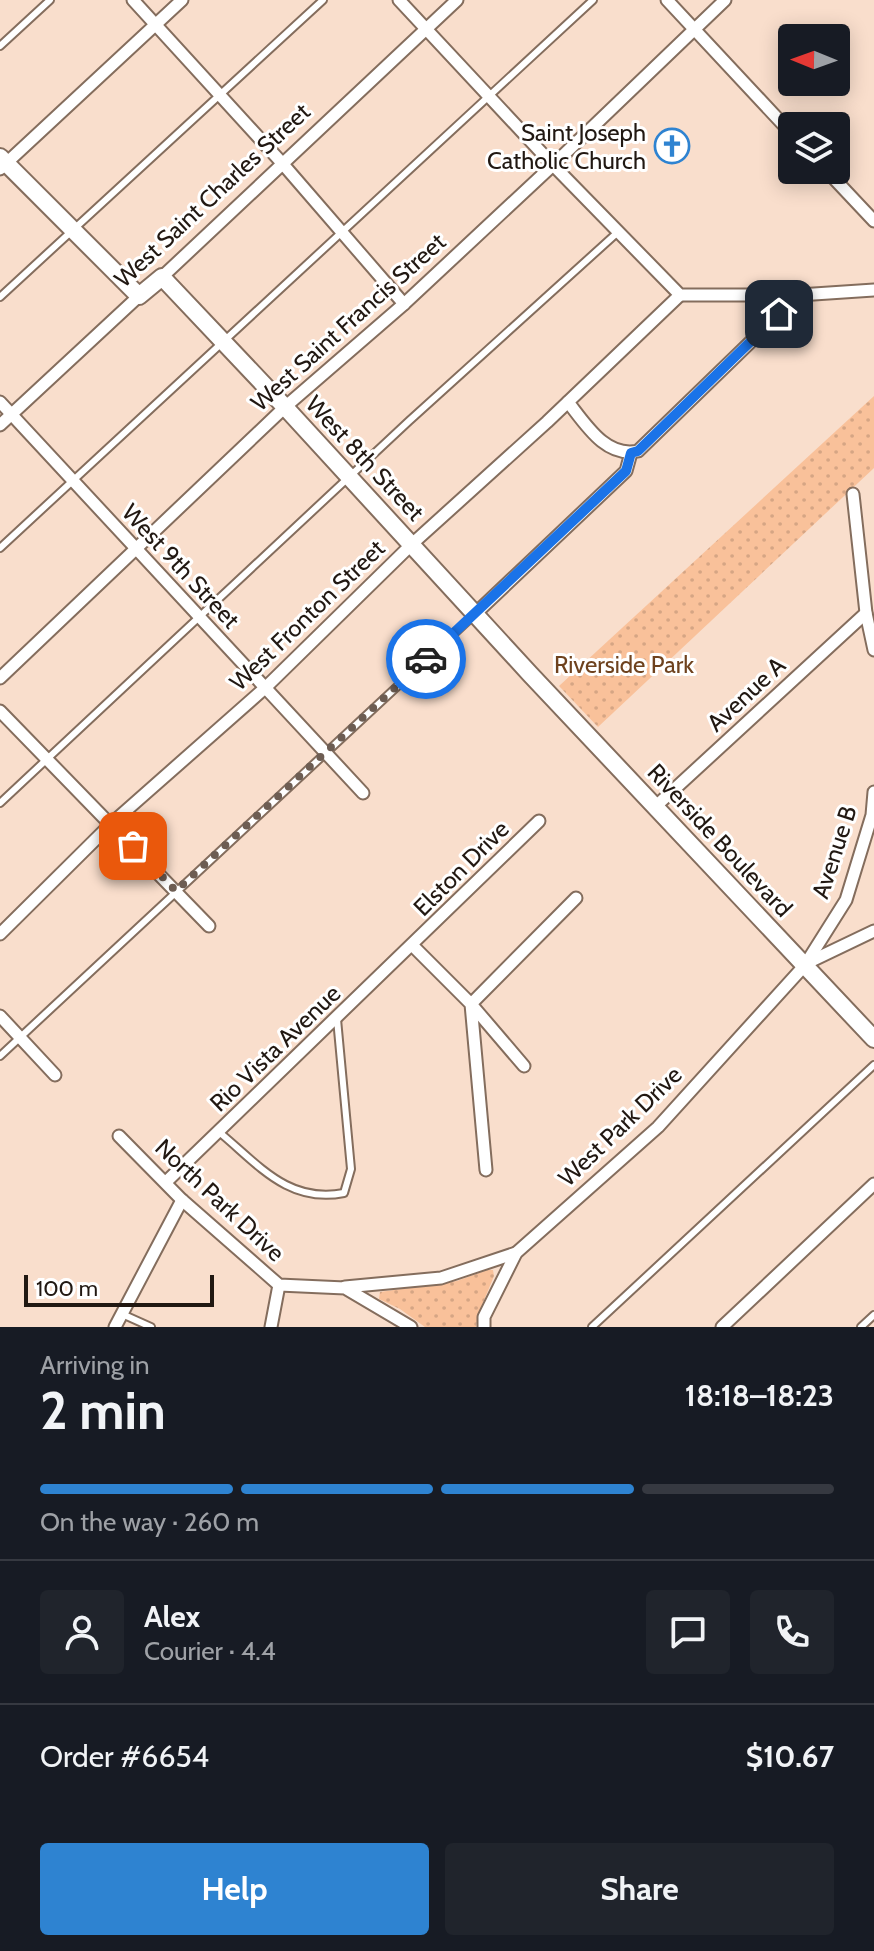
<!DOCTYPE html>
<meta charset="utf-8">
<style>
body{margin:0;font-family:Cabin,sans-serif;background:#20242c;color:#f1f3f6;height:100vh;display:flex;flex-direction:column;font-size:30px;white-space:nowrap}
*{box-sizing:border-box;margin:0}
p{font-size:26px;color:#9ea1a6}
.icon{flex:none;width:44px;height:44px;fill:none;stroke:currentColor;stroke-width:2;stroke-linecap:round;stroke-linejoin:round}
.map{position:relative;height:1327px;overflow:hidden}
.panel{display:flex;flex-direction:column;background:#171b24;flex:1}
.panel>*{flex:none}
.needle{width:52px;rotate:271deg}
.controls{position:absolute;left:778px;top:24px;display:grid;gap:16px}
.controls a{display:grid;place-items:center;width:72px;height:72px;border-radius:8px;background:#171b24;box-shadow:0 4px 20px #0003;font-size:40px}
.scale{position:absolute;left:24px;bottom:20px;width:190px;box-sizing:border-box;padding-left:8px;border:4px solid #211812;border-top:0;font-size:22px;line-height:28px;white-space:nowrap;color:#211812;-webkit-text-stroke:6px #fff;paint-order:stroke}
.pin{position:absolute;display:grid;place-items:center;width:68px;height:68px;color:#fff;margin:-34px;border-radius:16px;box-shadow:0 4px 12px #0006}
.courier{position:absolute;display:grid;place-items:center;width:80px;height:80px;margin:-40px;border:6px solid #1a73e8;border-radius:50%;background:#fff;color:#222;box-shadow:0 2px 10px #0007}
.summary em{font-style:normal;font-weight:700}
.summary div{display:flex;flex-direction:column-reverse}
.summary{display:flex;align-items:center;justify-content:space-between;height:136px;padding:0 40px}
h1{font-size:52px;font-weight:700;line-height:60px}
.bar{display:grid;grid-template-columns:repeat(4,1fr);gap:12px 8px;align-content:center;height:96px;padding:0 40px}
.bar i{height:10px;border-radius:6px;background:#363941}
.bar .selected{background:#2e83d1}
.bar p{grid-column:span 4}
.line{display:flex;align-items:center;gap:20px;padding:0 40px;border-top:2px solid #363941}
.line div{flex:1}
.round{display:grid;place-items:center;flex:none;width:84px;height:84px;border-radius:8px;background:#20242c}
.button{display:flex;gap:16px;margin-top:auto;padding:16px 40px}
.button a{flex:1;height:92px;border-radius:8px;background:#2e83d1;color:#fff;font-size:32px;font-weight:700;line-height:92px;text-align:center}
.button a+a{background:#20242c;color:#f1f3f6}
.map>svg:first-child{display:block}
.grass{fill:url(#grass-dots)}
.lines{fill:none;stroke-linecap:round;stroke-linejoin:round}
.lane-casing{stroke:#846d5d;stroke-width:10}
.street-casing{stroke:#846d5d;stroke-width:15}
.secondary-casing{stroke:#846d5d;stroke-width:20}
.lane{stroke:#fff;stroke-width:6}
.street{stroke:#fff;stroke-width:11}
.secondary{stroke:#fff;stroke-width:16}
.done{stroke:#6d5d53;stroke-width:8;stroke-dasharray:0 14.4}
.route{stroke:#1a73e8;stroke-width:10}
.labels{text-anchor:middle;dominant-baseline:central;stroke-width:6;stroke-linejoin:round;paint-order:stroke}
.poi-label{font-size:24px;fill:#211812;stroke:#fff;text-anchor:end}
.street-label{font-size:24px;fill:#211812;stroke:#fff}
.park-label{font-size:24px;fill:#6e421e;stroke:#fff}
</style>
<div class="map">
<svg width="874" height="1327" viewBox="0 0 874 1327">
<defs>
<pattern id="grass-dots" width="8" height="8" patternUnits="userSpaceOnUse" patternTransform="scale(2)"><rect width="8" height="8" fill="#f9c19a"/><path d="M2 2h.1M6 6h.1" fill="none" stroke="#d5a584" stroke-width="1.8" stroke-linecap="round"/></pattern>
</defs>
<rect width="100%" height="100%" fill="#f9decc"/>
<g class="grass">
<path d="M874,396V468L598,727L559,686Z"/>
<path d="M487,1270H493L494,1276L478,1315L476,1327H425L400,1309L379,1299L380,1292L457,1281Z"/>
</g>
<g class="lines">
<g class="lane-casing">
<g id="lane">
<path d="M0,46L50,0"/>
<path d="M0,297L323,0"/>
<path d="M0,548L593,0"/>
<path d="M0,803L409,421L618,232"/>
<path d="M0,1056L473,616"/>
<path d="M219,1132C258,1164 288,1204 344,1193L351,1169L337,1019"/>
<path d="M122,1314L151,1327"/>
<path d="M592,1327L874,1065"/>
<path d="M861,1327L874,1315"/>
</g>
</g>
<g class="street-casing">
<g id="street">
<path d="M133,0L282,163L404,304"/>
<path d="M399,0L553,165L680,295H799L874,290"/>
<path d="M667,0L792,134"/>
<path d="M0,169L182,0"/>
<path d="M826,170L874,221"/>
<path d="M162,277L457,0"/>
<path d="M0,402L363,793"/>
<path d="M568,402C586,425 606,458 638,451L799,295"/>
<path d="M0,425L139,296"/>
<path d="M853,494L866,613L874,650"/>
<path d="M475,614L626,471L631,453"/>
<path d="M0,678L285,407L404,304L553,165L725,0"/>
<path d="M0,711L209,926"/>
<path d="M655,807L866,613"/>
<path d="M0,934L112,823L265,688L412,544L547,422L680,295"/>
<path d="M413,946L471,1004L486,1170"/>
<path d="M805,964L874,931"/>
<path d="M0,1016L55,1075"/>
<path d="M524,1066L471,1004L576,898"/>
<path d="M119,1136L182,1200L279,1285L345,1288L411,1327"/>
<path d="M166,1182L539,821"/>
<path d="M345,1287L441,1278L516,1253"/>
<path d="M115,1327L182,1200"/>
<path d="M271,1327L279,1285"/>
<path d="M484,1327V1317L516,1253L658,1127L805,965L846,900L872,815L874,792"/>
<path d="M722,1327L874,1184"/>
</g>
</g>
<g class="secondary-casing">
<path id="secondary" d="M0,157L139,296L162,277L285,407L530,674L874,1039"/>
</g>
<use href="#lane" class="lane"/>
<use href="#street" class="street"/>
<use href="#secondary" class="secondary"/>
</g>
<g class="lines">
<path class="done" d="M133,846L176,891L426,659"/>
<path class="route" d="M426,659L626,471L631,453L638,451L779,314"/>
</g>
<defs>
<g id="church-ring" transform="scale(1.8)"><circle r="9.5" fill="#fff" stroke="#2e83d1" stroke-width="1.5"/><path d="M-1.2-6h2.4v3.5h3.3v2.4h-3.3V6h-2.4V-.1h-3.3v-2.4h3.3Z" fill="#2e83d1"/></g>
</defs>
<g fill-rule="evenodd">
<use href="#church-ring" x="672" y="146"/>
</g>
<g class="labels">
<g class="poi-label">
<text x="646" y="132">Saint Joseph<tspan x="646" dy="28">Catholic Church</tspan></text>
</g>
<g class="street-label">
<text transform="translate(212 195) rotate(-43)">West Saint Charles Street</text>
<text transform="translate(348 322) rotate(-42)">West Saint Francis Street</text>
<text transform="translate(365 458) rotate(47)">West 8th Street</text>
<text transform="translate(181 566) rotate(47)">West 9th Street</text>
<text transform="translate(307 615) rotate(-44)">West Fronton Street</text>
<text transform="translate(746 694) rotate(-43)">Avenue A</text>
<text transform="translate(720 840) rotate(47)">Riverside Boulevard</text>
<text transform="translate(834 852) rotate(-72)">Avenue B</text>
<text transform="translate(461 868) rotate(-45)">Elston Drive</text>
<text transform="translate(275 1048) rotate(-44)">Rio Vista Avenue</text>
<text transform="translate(620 1126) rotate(-44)">West Park Drive</text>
<text transform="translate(220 1200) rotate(43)">North Park Drive</text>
</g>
<g class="park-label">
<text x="624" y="664">Riverside Park</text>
</g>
</g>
</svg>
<div class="controls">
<a><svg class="needle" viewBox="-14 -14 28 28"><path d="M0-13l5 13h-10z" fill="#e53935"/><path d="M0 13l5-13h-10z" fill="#9ea1a6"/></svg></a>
<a><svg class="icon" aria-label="layers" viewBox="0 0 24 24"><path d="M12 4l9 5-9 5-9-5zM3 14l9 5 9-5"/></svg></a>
</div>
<div class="scale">100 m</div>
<div class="pin" style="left:133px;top:846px;background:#ea580c"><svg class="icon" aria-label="bag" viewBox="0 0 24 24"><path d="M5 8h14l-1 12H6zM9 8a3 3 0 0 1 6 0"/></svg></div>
<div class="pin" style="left:779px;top:314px;background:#1f2937"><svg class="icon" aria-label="home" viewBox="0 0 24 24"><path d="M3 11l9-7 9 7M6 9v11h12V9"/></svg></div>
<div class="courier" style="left:426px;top:659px"><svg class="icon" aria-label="car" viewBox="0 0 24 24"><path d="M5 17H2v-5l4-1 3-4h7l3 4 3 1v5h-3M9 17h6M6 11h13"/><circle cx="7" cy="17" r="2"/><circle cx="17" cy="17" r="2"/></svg></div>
</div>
<section class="panel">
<div class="summary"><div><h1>2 min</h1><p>Arriving in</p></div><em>18:18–18:23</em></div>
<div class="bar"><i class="selected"></i><i class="selected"></i><i class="selected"></i><i></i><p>On the way · 260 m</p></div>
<div class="line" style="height:144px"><a class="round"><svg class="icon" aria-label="person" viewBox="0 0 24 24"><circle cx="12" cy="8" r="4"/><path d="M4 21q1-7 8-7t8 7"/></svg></a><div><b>Alex</b><p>Courier · 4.4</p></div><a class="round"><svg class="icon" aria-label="chat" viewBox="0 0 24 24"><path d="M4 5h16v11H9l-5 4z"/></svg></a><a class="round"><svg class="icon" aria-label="phone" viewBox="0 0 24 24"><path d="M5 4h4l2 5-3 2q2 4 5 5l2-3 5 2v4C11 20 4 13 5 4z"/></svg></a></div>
<div class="line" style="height:104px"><div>Order #6654</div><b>$10.67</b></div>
<div class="button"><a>Help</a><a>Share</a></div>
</section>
